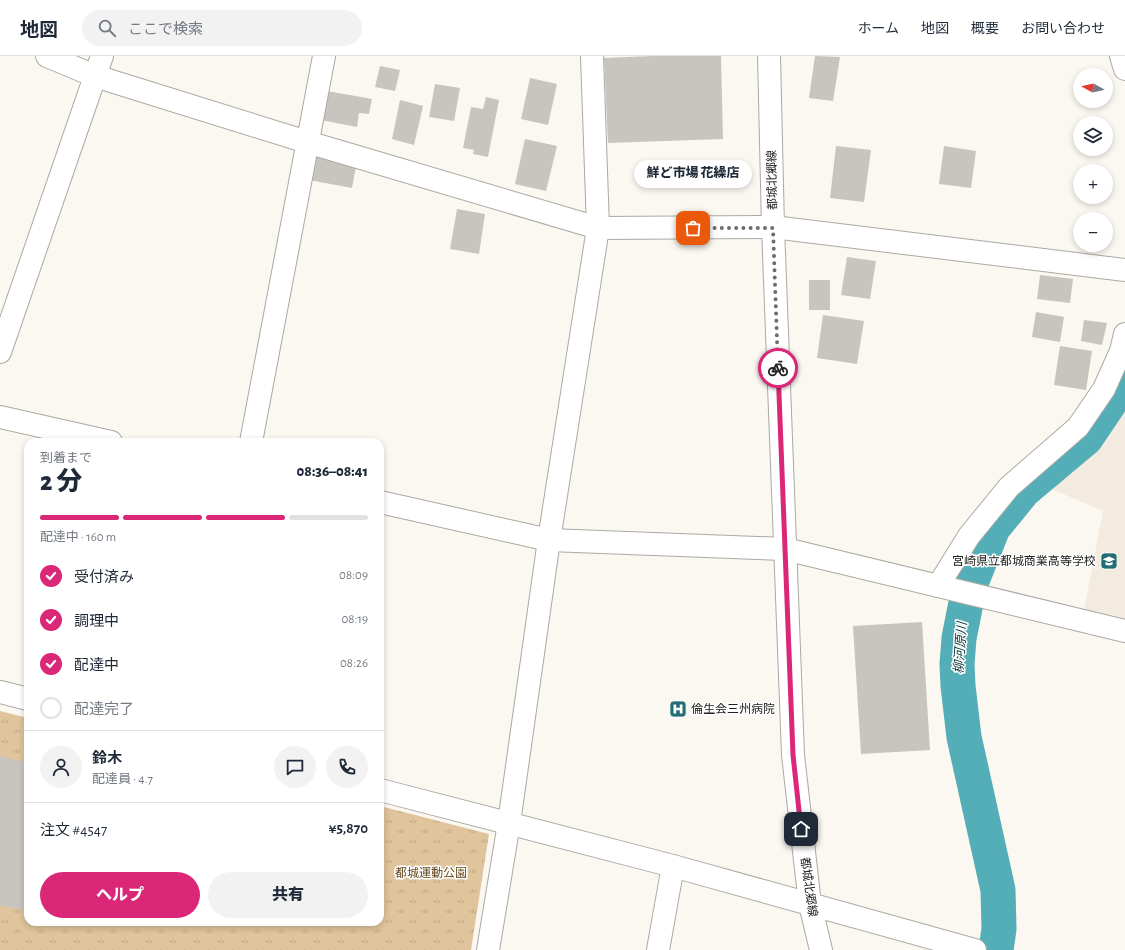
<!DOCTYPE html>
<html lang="ja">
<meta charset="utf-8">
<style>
body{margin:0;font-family:"Alegreya Sans","Noto Sans JP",sans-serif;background:#f2f2f3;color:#1f2937;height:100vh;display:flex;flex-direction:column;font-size:15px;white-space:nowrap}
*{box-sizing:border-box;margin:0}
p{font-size:13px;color:#747a83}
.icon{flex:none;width:22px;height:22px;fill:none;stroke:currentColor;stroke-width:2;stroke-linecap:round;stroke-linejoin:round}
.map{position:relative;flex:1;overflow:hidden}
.details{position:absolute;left:24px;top:382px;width:360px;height:488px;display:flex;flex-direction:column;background:#fff;border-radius:12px;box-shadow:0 2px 6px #0003}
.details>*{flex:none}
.needle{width:26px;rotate:278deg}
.buttons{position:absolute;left:1073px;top:12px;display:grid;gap:8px}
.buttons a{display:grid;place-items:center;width:40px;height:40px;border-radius:50%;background:#fff;box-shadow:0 2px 6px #0003;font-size:20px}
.pin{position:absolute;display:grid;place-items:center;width:34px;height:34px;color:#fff;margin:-17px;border-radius:8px;box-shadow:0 2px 6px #0006}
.courier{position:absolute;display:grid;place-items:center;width:40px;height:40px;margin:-20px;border:3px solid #db2777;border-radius:50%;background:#fff;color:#222;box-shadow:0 1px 5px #0007}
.bubble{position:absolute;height:28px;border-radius:14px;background:#fff;box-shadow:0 2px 6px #0003;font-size:13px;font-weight:800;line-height:28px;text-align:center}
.overview em{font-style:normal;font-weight:800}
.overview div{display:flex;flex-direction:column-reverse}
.overview{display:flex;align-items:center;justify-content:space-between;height:68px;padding:0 16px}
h1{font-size:26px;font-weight:800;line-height:30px}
.bar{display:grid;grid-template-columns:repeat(4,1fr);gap:6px 4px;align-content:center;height:48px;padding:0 16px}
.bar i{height:5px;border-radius:3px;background:#e0e1e3}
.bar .active{background:#db2777}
.bar p{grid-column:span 4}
.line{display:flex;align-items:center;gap:10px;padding:0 16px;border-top:1px solid #e0e1e3}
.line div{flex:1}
.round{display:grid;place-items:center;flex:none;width:42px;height:42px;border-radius:21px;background:#f2f2f3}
ol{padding:0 16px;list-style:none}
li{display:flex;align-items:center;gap:12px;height:44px}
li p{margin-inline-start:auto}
li .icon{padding:4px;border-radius:50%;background:#db2777;color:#fff;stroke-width:4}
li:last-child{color:#747a83}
li i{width:22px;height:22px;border:2px solid #e0e1e3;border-radius:50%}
.primary-button{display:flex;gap:8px;margin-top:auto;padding:8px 16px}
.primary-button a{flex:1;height:46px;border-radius:24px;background:#db2777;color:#fff;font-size:16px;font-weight:800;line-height:46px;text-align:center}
.primary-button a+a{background:#f2f2f3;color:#1f2937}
header{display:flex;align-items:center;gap:24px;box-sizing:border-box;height:56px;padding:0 20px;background:#fff;border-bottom:1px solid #e0e1e3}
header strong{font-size:19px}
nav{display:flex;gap:22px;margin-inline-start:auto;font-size:14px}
.search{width:280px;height:36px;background:#f2f2f3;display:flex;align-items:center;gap:10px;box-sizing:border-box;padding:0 14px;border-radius:22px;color:#747a83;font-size:15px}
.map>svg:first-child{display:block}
.built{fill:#f3ebdf}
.park{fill:url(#park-tufts)}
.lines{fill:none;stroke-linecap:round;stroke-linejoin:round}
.river{stroke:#54aeb7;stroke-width:35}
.building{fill:#c8c4bf}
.minor-casing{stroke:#aca9a3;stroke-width:24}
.major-casing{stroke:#aca9a3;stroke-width:24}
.minor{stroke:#fff;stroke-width:22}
.major{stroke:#fff;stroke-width:22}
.done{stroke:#6f6d69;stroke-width:4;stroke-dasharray:0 7.2}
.route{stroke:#db2777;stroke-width:5}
.labels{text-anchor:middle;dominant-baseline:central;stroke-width:3;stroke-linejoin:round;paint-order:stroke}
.street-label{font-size:12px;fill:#232220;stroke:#fff}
.poi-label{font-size:12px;fill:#232220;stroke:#fff;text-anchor:end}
.park-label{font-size:12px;fill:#64491d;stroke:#fff}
.water-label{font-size:13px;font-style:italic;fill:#083539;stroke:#fff}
</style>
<header>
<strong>地図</strong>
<div class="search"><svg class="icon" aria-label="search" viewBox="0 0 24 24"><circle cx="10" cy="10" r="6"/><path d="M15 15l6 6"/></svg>ここで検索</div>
<nav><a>ホーム</a><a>地図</a><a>概要</a><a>お問い合わせ</a></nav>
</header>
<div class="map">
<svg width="1125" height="894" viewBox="0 0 1125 894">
<defs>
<pattern id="park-tufts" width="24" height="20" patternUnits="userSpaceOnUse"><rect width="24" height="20" fill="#dfc49c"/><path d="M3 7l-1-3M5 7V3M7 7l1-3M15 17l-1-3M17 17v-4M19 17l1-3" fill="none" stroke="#bfa886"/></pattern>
</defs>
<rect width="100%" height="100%" fill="#fbf7f1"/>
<path class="built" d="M1125,357V564L1084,554L1103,455L1047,431Z"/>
<path class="park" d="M0,655L28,662V866H380V750L489,778L471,894H0Z"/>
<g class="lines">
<path class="river" d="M996,894L999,873L998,834L964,681L958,630L957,608L959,582L969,532L993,472L1024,434L1086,382L1119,333L1125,319"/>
</g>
<g class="building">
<path d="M652,0H721L723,83L608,87L604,2Z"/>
<path d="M815,0L840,1L833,45L809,42Z"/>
<path d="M380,10L400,14L395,35L375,31Z"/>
<path d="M530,22L557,28L548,69L521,63Z"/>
<path d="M435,28L460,32L454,65L429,61Z"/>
<path d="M327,35L372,43L369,58L359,57L357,71L321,64Z"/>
<path d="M486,41L499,44L488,101L473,98L474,94L463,92L471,51L483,53Z"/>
<path d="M400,44L423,50L414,89L392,83Z"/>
<path d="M525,83L557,90L546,135L515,128Z"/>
<path d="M836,90L871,94L864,146L830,142Z"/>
<path d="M944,90L976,95L971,132L939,128Z"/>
<path d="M314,98L357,105L352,132L309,124Z"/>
<path d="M457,153L485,158L479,198L450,193Z"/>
<path d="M847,201L876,205L870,243L841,239Z"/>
<path d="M1040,219L1073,223L1070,247L1037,243Z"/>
<rect x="809" y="224" width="21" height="30"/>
<path d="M1036,256L1064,261L1060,286L1032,281Z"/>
<path d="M823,259L864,265L857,308L817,302Z"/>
<path d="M1084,264L1107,267L1102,289L1081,285Z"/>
<path d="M1060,290L1092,295L1086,334L1054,329Z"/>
<path d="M922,566L930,694L861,698L853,570Z"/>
<path d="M0,700L28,707V829L22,854L0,849Z"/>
</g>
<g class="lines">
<g class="minor-casing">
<g id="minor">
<path d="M47,0L95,20L307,86L598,172L773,171L1125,214"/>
<path d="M1121,0L1125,13"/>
<path d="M0,296L102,0"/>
<path d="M0,361L111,386"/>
<path d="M251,386L324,0"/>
<path d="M380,446L549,484L785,493L1125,575"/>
<path d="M938,530L969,480L1009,431L1078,371L1104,333L1121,295L1125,278"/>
<path d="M0,636L28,643"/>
<path d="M380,734L673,810L975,894"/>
<path d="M488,894L509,767L549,484L598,172L592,0"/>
<path d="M658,894L673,810"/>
</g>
</g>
<g class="major-casing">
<path id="major" d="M769,0L773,171L793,699L810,848L821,894"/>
</g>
<use href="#minor" class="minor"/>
<use href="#major" class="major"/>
</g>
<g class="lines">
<path class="done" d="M693,172H773L778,312"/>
<path class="route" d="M778,312L793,699L801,773"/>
</g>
<defs>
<g id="school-square" transform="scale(0.9)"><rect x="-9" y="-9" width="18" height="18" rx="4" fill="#236d75" stroke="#fff"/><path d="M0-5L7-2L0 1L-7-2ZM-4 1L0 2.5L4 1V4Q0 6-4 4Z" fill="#fff"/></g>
<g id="hospital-square" transform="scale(0.9)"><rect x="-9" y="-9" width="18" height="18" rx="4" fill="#236d75" stroke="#fff"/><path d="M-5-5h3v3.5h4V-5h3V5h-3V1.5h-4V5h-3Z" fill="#fff"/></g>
</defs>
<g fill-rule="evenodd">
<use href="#school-square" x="1109" y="505"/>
<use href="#hospital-square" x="678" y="653"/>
</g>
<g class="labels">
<g class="street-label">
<text transform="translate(772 124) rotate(-91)">都城北郷線</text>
<text transform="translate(809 831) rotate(82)">都城北郷線</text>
</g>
<g class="poi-label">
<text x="1096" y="505">宮崎県立都城商業高等学校</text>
<text x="691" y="653" text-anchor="start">倫生会三州病院</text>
</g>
<g class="park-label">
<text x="431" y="817">都城運動公園</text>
</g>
<g class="water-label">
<text transform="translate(961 592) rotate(-86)">柳河原川</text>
</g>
</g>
</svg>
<div class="buttons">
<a><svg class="needle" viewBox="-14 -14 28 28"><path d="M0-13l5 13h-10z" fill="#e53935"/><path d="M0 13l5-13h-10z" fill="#747a83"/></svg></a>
<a><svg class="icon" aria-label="layers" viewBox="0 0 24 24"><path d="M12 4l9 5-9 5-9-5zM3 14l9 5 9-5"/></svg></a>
<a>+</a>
<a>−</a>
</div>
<div class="pin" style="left:693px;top:172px;background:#ea580c"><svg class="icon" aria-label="bag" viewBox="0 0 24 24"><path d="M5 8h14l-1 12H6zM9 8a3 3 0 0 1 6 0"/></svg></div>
<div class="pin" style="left:801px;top:773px;background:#1f2937"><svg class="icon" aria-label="home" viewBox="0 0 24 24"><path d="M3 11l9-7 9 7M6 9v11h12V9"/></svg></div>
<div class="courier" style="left:778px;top:312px"><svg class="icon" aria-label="bike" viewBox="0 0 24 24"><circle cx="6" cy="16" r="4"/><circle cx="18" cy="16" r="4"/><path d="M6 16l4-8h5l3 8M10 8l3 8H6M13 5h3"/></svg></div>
<div class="bubble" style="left:634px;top:104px;width:118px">鮮ど市場 花繰店</div>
<section class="details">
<div class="overview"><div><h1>2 分</h1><p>到着まで</p></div><em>08:36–08:41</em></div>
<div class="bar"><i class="active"></i><i class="active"></i><i class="active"></i><i></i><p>配達中 · 160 m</p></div>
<ol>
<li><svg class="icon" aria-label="check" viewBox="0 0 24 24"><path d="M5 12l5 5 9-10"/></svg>受付済み<p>08:09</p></li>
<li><svg class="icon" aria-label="check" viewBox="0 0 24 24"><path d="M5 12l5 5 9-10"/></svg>調理中<p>08:19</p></li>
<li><svg class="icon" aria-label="check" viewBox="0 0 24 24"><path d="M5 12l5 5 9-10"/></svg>配達中<p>08:26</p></li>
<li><i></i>配達完了</li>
</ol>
<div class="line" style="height:72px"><a class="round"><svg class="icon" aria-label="person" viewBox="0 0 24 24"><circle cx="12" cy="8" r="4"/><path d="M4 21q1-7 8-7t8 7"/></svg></a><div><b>鈴木</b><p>配達員 · 4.7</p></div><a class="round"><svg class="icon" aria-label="chat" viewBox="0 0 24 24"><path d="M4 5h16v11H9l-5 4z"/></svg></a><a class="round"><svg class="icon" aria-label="phone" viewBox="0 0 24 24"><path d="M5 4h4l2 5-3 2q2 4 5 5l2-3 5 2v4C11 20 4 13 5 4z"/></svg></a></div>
<div class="line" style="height:52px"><div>注文 #4547</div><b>¥5,870</b></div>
<div class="primary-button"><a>ヘルプ</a><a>共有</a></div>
</section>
</div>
